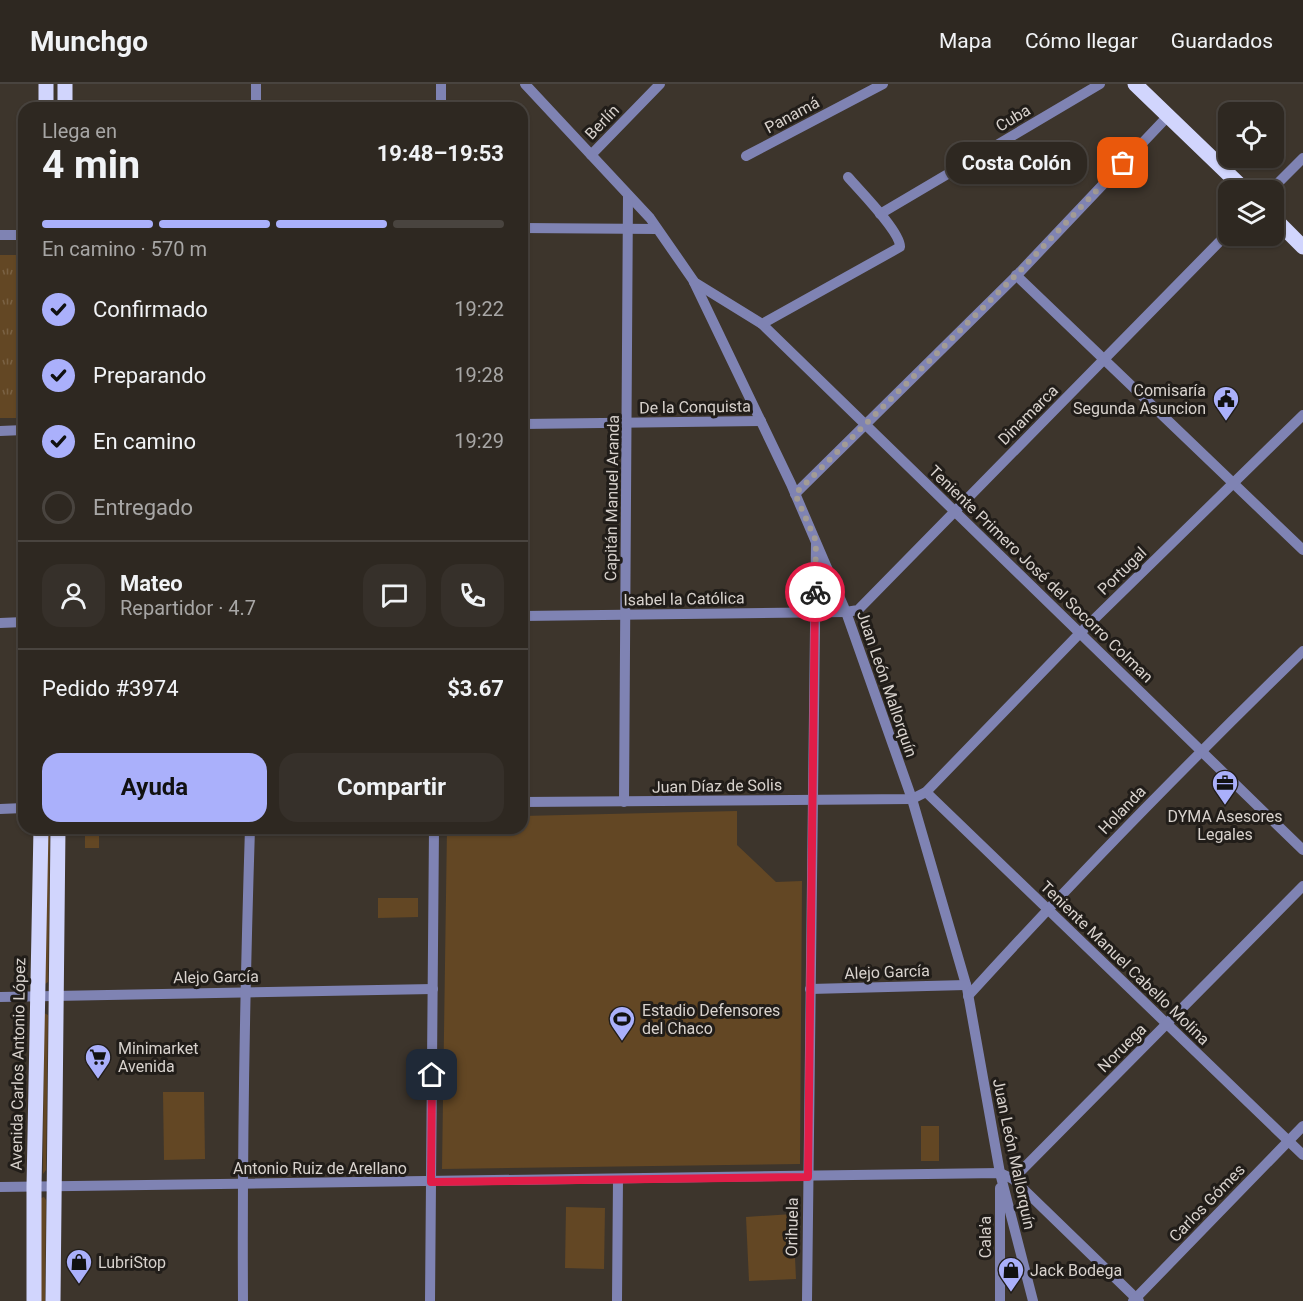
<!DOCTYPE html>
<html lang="es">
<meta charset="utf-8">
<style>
body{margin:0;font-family:Roboto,sans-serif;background:#36302a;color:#f1f3f6;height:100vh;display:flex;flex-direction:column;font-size:22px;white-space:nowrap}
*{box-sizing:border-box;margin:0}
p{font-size:20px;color:#a7a6a5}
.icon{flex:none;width:33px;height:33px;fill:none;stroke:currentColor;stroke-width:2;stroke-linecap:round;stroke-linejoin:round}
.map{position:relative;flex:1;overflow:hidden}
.details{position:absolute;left:18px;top:18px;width:510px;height:732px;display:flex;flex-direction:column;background:#2e2821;border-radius:18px;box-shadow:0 2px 4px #0004,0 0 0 2px #49443f}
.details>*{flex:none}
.buttons{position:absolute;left:1218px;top:18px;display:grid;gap:12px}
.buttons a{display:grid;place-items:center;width:66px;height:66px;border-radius:12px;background:#2e2821;box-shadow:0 2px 4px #0004,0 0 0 2px #49443f;font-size:30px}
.pin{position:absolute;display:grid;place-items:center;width:51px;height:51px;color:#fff;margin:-26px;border-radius:12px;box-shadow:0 3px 9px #0006}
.courier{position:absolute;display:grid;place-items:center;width:60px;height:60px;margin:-30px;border:4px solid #e11d48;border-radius:50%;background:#fff;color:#222;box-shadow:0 2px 8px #0007}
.bubble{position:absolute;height:42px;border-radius:18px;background:#2e2821;box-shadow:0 2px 4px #0004,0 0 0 2px #49443f;font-size:20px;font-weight:700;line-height:42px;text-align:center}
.head em{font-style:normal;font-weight:700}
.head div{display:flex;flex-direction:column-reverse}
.head{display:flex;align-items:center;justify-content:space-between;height:102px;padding:0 24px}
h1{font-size:39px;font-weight:700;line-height:45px}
.bar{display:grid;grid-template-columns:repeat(4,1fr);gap:9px 6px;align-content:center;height:72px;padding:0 24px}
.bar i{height:8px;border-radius:4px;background:#49443f}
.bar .on{background:#aab0fb}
.bar p{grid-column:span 4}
.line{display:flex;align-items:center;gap:15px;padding:0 24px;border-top:2px solid #49443f}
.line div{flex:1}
.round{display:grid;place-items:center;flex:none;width:63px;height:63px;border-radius:18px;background:#36302a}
ol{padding:0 24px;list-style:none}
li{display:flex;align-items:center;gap:18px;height:66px}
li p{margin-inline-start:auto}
li .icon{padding:6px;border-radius:50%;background:#aab0fb;color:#111;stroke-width:4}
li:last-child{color:#a7a6a5}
li i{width:33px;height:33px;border:3px solid #49443f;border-radius:50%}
.button{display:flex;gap:12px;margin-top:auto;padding:12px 24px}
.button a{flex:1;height:69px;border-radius:18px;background:#aab0fb;color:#111;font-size:24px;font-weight:700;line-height:69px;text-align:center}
.button a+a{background:#36302a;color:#f1f3f6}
header{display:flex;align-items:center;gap:36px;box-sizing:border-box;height:84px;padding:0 30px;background:#2e2821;border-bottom:2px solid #49443f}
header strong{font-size:28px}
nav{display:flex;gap:33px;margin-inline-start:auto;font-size:21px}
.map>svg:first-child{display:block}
.green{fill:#634724}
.park{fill:url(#park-tufts)}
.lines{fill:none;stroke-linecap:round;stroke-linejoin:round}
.minor{stroke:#7f83b3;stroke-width:10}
.major{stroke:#d1d5fd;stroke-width:15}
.done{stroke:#a29b95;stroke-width:6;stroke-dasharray:0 10.8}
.route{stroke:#e11d48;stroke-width:8}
.labels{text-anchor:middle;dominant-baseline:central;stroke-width:6;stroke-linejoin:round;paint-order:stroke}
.street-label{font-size:16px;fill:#d8d2cd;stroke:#211d19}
.poi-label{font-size:16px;fill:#d8d2cd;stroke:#211d19;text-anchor:start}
</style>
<header>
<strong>Munchgo</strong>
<nav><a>Mapa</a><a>Cómo llegar</a><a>Guardados</a></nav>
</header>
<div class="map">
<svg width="1303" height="1217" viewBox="0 0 1303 1217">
<defs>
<pattern id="park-tufts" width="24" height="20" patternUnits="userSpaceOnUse" patternTransform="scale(1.5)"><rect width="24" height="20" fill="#634724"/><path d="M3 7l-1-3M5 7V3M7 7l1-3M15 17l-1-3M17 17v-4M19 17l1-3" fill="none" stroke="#796143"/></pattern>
</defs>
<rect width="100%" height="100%" fill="#3d352c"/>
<g class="green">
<path d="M737,727V761L776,798L802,797L800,1080L442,1085L447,744H522V732Z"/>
<path d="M44,744H50L48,898L45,900Z"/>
<rect x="85" y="744" width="14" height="20"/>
<path d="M378,814H418V833L378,834Z"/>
<path d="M44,929L48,931L46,1086L43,1090Z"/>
<path d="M163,1008H204L205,1075L164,1076Z"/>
<rect x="921" y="1042" width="18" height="35"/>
<path d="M44,1113L46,1116L45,1217H40L41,1114Z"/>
<path d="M566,1123L605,1124L604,1185L565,1184Z"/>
<path d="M793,1130L796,1195L749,1197L746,1133Z"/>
</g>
<rect class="park" x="0" y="171" width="24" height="163"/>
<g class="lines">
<g class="minor">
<path d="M256,0V24"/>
<path d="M525,0L650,134L693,196L791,400L846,528L912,715L967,904L1000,1089L1033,1217"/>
<path d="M441,24V0"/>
<path d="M591,71L660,0"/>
<path d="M746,72L883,0"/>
<path d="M1271,106L1303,74"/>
<path d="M880,130L1100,0"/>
<path d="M522,144L657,145"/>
<path d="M0,151H24"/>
<path d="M1016,191L1303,466"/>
<path d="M694,198L762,240L1303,766"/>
<path d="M762,240L900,163C901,148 859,106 848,93"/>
<path d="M522,340L761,337"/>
<path d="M0,347L24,346"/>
<path d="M795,410L1019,189L1168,32"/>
<path d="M522,532L846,528L858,526L1228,149"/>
<path d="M0,539L24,538"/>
<path d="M926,708L1303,1071"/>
<path d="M522,718L912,715L926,708L1080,549L1303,331"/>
<path d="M624,718L628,111"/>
<path d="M0,725L24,724"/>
<path d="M810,905L966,901"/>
<path d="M968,912C1076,793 1188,679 1303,567"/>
<path d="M0,913L433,905"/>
<path d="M1013,1095L1303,802"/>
<path d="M0,1103L1000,1089L1013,1095L1139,1217"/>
<path d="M1000,1104V1217"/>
<path d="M243,1217C242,1059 245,902 250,744"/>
<path d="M430,1217L434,744"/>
<path d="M617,1217L618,1095"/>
<path d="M807,1217L816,460"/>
<path d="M1133,1217L1303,1042"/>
</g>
<g class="major">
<path d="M46,0V24"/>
<path d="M1135,0L1245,106"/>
<path d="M65,24V0"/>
<path d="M1274,134L1303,163"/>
<path d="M34,1217V1103L41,744"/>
<path d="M53,1217L58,744"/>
</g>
</g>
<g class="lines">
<path class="done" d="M815,508L816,457L795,410L1018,189L1123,79"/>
<path class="route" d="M432,991L431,1098L808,1093L815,508"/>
</g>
<defs>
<g id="civic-pin" transform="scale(1.35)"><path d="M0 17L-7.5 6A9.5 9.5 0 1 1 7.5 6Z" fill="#aab0fb" stroke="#211d19"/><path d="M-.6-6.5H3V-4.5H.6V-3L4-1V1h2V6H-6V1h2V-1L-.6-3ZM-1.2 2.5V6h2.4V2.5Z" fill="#111"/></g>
<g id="office-pin" transform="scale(1.35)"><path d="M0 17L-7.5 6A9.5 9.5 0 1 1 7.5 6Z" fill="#aab0fb" stroke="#211d19"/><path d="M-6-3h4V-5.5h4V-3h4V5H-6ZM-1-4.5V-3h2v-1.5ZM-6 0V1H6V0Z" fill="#111"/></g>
<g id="stadium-pin" transform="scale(1.35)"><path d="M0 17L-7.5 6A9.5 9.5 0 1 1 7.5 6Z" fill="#aab0fb" stroke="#211d19"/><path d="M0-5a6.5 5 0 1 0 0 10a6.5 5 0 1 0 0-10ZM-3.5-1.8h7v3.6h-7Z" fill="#111"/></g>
<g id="supermarket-pin" transform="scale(1.35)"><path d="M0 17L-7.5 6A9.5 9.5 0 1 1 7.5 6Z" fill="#aab0fb" stroke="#211d19"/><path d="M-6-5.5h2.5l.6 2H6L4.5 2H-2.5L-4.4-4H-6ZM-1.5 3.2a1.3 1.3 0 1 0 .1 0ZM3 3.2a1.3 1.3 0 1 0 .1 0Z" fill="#111"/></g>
<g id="shop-pin" transform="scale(1.35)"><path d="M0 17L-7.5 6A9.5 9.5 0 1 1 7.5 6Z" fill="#aab0fb" stroke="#211d19"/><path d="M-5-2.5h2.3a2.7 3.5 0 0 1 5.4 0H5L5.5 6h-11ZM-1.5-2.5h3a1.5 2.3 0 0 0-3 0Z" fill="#111"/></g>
</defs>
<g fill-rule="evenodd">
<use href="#civic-pin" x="1226" y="315"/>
<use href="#office-pin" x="1225" y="699"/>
<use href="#stadium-pin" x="622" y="935"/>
<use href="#supermarket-pin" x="98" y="973"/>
<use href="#shop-pin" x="79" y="1178"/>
<use href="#shop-pin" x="1011" y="1186"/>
</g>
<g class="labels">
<g class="street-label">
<text transform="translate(792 31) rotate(-28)">Panamá</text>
<text transform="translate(1013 34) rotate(-31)">Cuba</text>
<text transform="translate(602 38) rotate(-46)">Berlín</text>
<text transform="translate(695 323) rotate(-1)">De la Conquista</text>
<text transform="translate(1028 331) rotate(-45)">Dinamarca</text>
<text transform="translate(612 414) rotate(-89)">Capitán Manuel Aranda</text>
<text transform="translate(1122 487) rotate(-44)">Portugal</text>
<text transform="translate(1041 490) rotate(44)">Teniente Primero José del Socorro Colman</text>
<text transform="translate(684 515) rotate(-1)">Isabel la Católica</text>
<text transform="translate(887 600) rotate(71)">Juan León Mallorquín</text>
<text transform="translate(717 702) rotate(-1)">Juan Díaz de Solis</text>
<text transform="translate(1122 726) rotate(-46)">Holanda</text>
<text transform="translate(1125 879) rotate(44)">Teniente Manuel Cabello Molina</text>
<text transform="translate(887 888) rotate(-2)">Alejo García</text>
<text transform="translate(216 893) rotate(-1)">Alejo García</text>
<text transform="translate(1122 964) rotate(-45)">Noruega</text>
<text transform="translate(18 980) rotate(-89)">Avenida Carlos Antonio López</text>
<text transform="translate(1014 1070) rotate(78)">Juan León Mallorquín</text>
<text x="320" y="1084">Antonio Ruiz de Arellano</text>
<text transform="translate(1207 1119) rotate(-46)">Carlos Gómes</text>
<text transform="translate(792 1143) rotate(-89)">Orihuela</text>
<text transform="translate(985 1153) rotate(-90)">Cala'a</text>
</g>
<g class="poi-label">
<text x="1206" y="306" text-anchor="end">Comisaría<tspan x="1206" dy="18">Segunda Asuncion</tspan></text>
<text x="1225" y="732" text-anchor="middle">DYMA Asesores<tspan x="1225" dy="18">Legales</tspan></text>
<text x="642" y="926">Estadio Defensores<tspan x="642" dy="18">del Chaco</tspan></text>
<text x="118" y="964">Minimarket<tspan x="118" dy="18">Avenida</tspan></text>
<text x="98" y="1178">LubriStop</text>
<text x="1030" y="1186">Jack Bodega</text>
</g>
</g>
</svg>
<div class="buttons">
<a><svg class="icon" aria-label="locate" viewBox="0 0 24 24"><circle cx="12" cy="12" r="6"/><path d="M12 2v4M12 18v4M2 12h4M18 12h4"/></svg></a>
<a><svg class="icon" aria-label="layers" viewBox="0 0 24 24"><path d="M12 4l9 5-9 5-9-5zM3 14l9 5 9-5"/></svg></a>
</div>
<div class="pin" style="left:1123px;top:79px;background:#ea580c"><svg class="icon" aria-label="bag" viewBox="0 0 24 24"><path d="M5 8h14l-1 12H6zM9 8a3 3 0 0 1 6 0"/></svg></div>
<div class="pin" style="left:432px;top:991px;background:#1f2937"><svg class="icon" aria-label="home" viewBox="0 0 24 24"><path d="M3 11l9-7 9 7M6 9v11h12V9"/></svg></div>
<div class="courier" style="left:815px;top:508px"><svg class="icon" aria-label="bike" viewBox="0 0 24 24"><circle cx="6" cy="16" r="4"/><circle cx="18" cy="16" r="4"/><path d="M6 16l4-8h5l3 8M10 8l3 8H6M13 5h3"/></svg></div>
<div class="bubble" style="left:946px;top:58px;width:141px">Costa Colón</div>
<section class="details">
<div class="head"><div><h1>4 min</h1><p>Llega en</p></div><em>19:48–19:53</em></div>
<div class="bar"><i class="on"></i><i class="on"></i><i class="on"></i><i></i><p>En camino · 570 m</p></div>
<ol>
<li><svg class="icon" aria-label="check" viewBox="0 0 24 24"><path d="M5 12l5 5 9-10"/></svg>Confirmado<p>19:22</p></li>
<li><svg class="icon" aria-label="check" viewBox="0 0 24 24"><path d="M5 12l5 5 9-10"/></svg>Preparando<p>19:28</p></li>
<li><svg class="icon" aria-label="check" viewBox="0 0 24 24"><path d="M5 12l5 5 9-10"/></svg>En camino<p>19:29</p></li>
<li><i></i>Entregado</li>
</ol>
<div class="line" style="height:108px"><a class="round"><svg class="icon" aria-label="person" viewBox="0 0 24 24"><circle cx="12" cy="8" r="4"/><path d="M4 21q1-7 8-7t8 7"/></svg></a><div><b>Mateo</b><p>Repartidor · 4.7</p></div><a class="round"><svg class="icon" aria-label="chat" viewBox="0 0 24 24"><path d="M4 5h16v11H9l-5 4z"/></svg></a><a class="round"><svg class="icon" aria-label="phone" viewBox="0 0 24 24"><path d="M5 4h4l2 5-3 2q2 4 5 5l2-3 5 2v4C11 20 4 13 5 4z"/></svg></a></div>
<div class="line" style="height:78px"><div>Pedido #3974</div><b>$3.67</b></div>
<div class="button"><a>Ayuda</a><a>Compartir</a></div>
</section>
</div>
